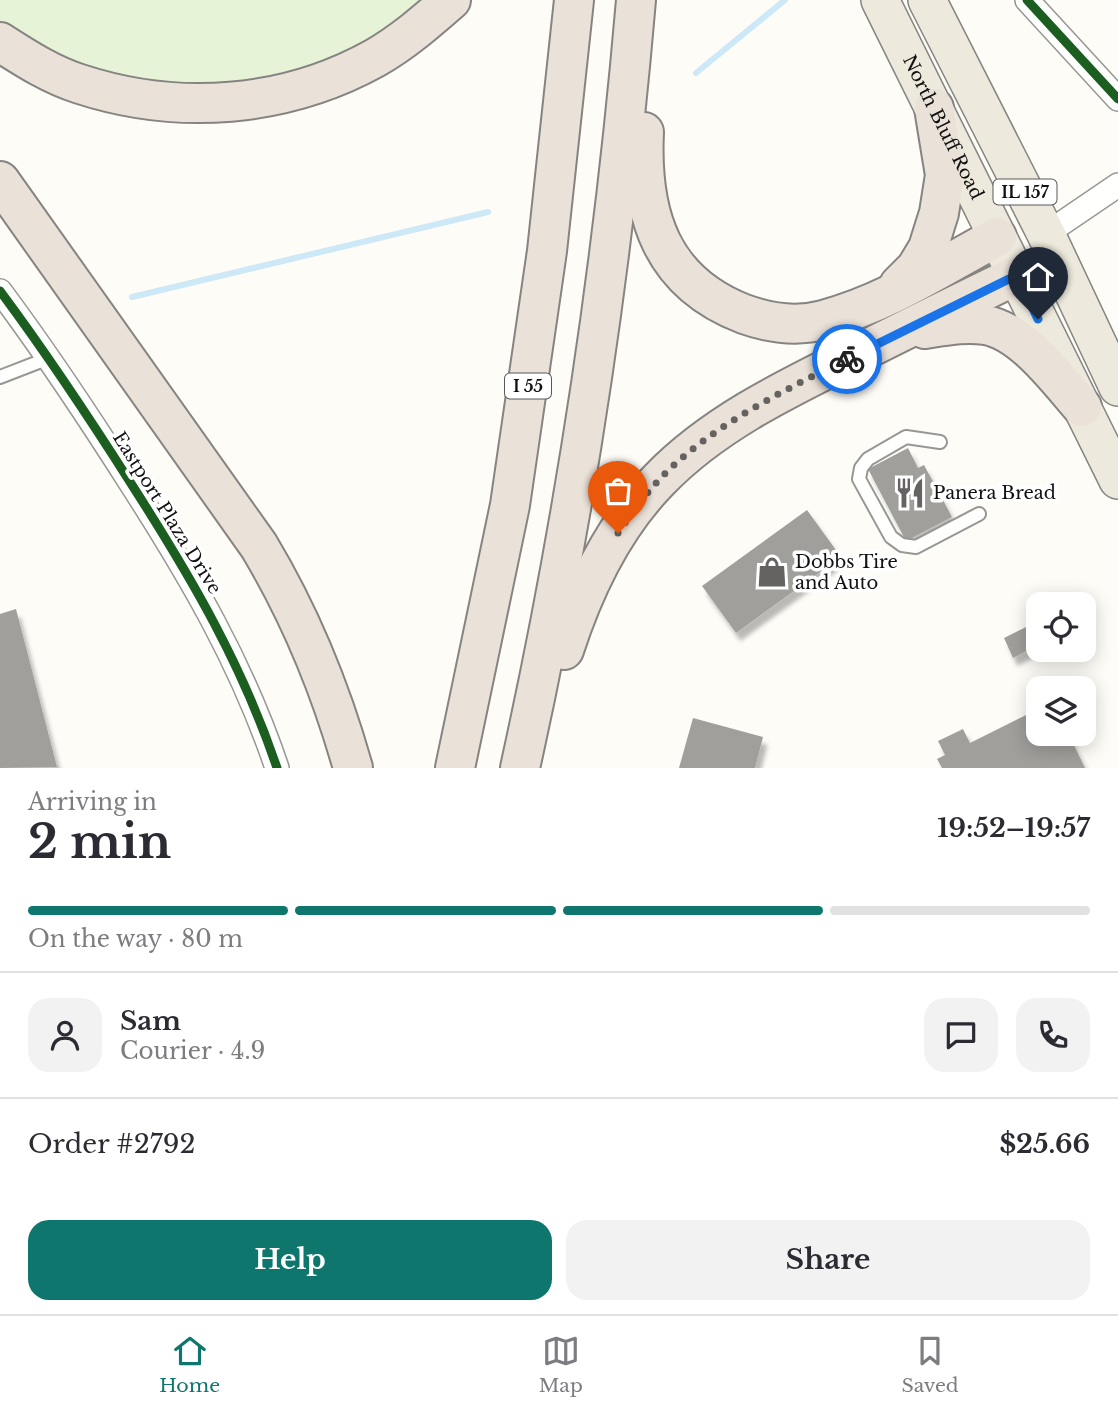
<!DOCTYPE html>
<meta charset="utf-8">
<style>
body{margin:0;font-family:"Libre Baskerville",serif;background:#f2f2f3;color:#2b2b33;height:100vh;display:flex;flex-direction:column;font-size:26px;white-space:nowrap}
*{box-sizing:border-box;margin:0}
p{font-size:23px;color:#7c7c81}
.icon{flex:none;width:38px;height:38px;fill:none;stroke:currentColor;stroke-width:2;stroke-linecap:round;stroke-linejoin:round}
.map{position:relative;height:768px;overflow:hidden}
.side{display:flex;flex-direction:column;background:#fff;flex:1}
.side>*{flex:none}
.fabs{position:absolute;left:1026px;top:592px;display:grid;gap:14px}
.fabs a{display:grid;place-items:center;width:70px;height:70px;border-radius:14px;background:#fff;box-shadow:0 4px 18px #0003;font-size:35px}
.pin{position:absolute;display:grid;place-items:center;width:60px;height:60px;color:#fff;margin:-72px -30px;border-radius:50% 50% 50% 0;rotate:-45deg;box-shadow:0 0 7px #0007}
.pin .icon{rotate:45deg}
.courier{position:absolute;display:grid;place-items:center;width:70px;height:70px;margin:-35px;border:5px solid #1a73e8;border-radius:50%;background:#fff;color:#222;box-shadow:0 2px 9px #0007}
.headline em{font-style:normal;font-weight:700}
.headline div{display:flex;flex-direction:column-reverse}
.headline{display:flex;align-items:center;justify-content:space-between;height:119px;padding:0 28px}
h1{font-size:46px;font-weight:700;line-height:52px}
.bar{display:grid;grid-template-columns:repeat(4,1fr);gap:10px 7px;align-content:center;height:84px;padding:0 28px}
.bar i{height:9px;border-radius:5px;background:#e1e1e2}
.bar .on{background:#0f766e}
.bar p{grid-column:span 4}
.line{display:flex;align-items:center;gap:18px;padding:0 28px;border-top:2px solid #e1e1e2}
.line div{flex:1}
.round{display:grid;place-items:center;flex:none;width:74px;height:74px;border-radius:21px;background:#f2f2f3}
.action{display:flex;gap:14px;margin-top:auto;padding:14px 28px}
.action a{flex:1;height:80px;border-radius:21px;background:#0f766e;color:#fff;font-size:28px;font-weight:700;line-height:80px;text-align:center}
.action a+a{background:#f2f2f3;color:#2b2b33}
.tabs{display:flex;justify-content:space-around;align-items:center;height:98px;border-top:2px solid #e1e1e2;background:#fff;font-size:19px;color:#7c7c81}
.tabs a{display:grid;justify-items:center;gap:4px}
.tabs .on{color:#0f766e}
.map>svg:first-child{display:block}
.green{fill:#e7f3d7}
.lines{fill:none;stroke-linecap:round;stroke-linejoin:round}
.stream{stroke:#cde8f7;stroke-width:6}
.building{fill:#a19f9c;filter:url(#shadow)}
.lane-casing{stroke:#979795;stroke-width:16}
.street-casing{stroke:#979795;stroke-width:26}
.primary-casing{stroke:#858482;stroke-width:40}
.highway-casing{stroke:#858482;stroke-width:42}
.lane{stroke:#fffffe;stroke-width:12}
.street{stroke:#fffffe;stroke-width:23}
.primary{stroke:#ede9dc;stroke-width:37}
.highway{stroke:#eae1d8;stroke-width:38}
.cycleway-casing{stroke:#fff;stroke-width:13}
.cycleway{stroke:#1b5e20;stroke-width:9}
.done{stroke:#646362;stroke-width:7;stroke-dasharray:0 12.6}
.route{stroke:#1a73e8;stroke-width:9}
.labels{text-anchor:middle;dominant-baseline:central;stroke-width:7;stroke-linejoin:round;paint-order:stroke}
.shield{fill:#fff;stroke:#585858;stroke-width:2}
.shield-label{font-size:16px;font-weight:bold;fill:#111}
.street-label{font-size:18px;fill:#111;stroke:#fff}
.poi-label{font-size:18px;fill:#111;stroke:#fff;text-anchor:start}
</style>
<div class="map">
<svg width="1118" height="768" viewBox="0 0 1118 768">
<defs>
<filter id="shadow"><feDropShadow dx="4.5" dy="8" stdDeviation="2" flood-color="#0004"/></filter>
</defs>
<rect width="100%" height="100%" fill="#fdfcf7"/>
<path class="green" d="M0,0H436L378,45L256,92L121,86L0,29Z"/>
<g class="lines">
<g class="stream">
<path d="M696,73L785,0"/>
<path d="M132,297L488,212"/>
</g>
</g>
<g class="building">
<path d="M908,448L918,468L924,465L952,517L906,541L868,469Z"/>
<path d="M807,510L841,557L736,633L702,586Z"/>
<path d="M16,609L57,767L0,768V614Z"/>
<path d="M1038,621V645L1013,658L1004,638Z"/>
<path d="M1038,709V733H1068L1085,768H942L937,759L945,755L938,741L963,729L970,743Z"/>
<path d="M693,718L763,737L755,768H679Z"/>
</g>
<g class="lines">
<g class="lane-casing">
<g id="lane">
<path d="M0,377L49,358"/>
<path d="M940,442L906,437L868,459L861,468L859,479L891,537L902,545L916,547L979,514"/>
</g>
</g>
<g class="street-casing">
<g id="street">
<path d="M1027,0L1118,99"/>
<path d="M1046,234L1118,185"/>
<path d="M0,291C47,354 90,419 132,485C191,577 242,664 277,768"/>
</g>
</g>
<g class="primary-casing">
<g id="primary">
<path id="s1" d="M880,0L1118,480"/>
<path d="M927,0L1046,234L1118,387"/>
</g>
</g>
<g class="highway-casing">
<g id="highway">
<path d="M0,42C25,58 51,75 80,84C178,116 285,108 375,58C403,42 427,21 451,0"/>
<path d="M644,132C640,215 661,282 744,314C769,323 797,327 823,320C885,304 941,267 997,237"/>
<path d="M0,181L259,546C301,616 331,690 353,768"/>
<path d="M899,285L916,268L928,248L939,213L945,175L934,108"/>
<path d="M925,329C945,326 965,322 985,325C1023,331 1058,380 1082,407"/>
<path d="M564,650C584,588 613,527 659,480C713,424 786,389 855,355C909,328 963,301 1017,275"/>
<path d="M455,768L510,505L547,251L574,0"/>
<path d="M520,768C576,515 614,258 636,0"/>
</g>
</g>
<use href="#lane" class="lane"/>
<use href="#street" class="street"/>
<use href="#primary" class="primary"/>
<use href="#highway" class="highway"/>
<g class="cycleway-casing">
<g id="cycleway">
<path d="M1027,0L1118,99"/>
<path d="M0,291C47,354 90,419 132,485C191,577 242,664 277,768"/>
</g>
</g>
<use href="#cycleway" class="cycleway"/>
</g>
<g class="lines">
<path class="done" d="M618,533C630,515 643,497 657,482C708,427 781,392 847,359"/>
<path class="route" d="M847,359L1017,275L1038,319"/>
</g>
<defs>
<g id="restaurant-bare" transform="scale(2.415)"><path d="M-5-6h1v4h1v-4h1v4h1v-4h1v5L-1.5 .5V6h-2V.5L-5-1ZM5-6V6H3V1.5H1.5Q1.5-4 5-6Z" fill="#646362" stroke="#fff" stroke-width="2.5" paint-order="stroke"/></g>
<g id="shop-bare" transform="scale(2.415)"><path d="M-5-2.5h2.3a2.7 3.5 0 0 1 5.4 0H5L5.5 6h-11ZM-1.5-2.5h3a1.5 2.3 0 0 0-3 0Z" fill="#646362" stroke="#fff" stroke-width="2.5" paint-order="stroke"/></g>
</defs>
<g fill-rule="evenodd">
<use href="#restaurant-bare" x="910" y="493"/>
<use href="#shop-bare" x="772" y="572"/>
</g>
<g class="labels">
<g class="shield">
<rect x="993.5" y="179.5" width="63" height="25" rx="5"/>
<rect x="505" y="373.5" width="46" height="25" rx="5"/>
</g>
<g class="shield-label">
<text x="1025" y="192">IL 157</text>
<text x="528" y="386">I 55</text>
</g>
<g class="street-label">
<text stroke="none"><textPath href="#s1" startOffset="142">North Bluff Road</textPath></text>
<text transform="translate(167 513) rotate(58)">Eastport Plaza Drive</text>
</g>
<g class="poi-label">
<text x="933" y="493">Panera Bread</text>
<text x="795" y="562">Dobbs Tire<tspan x="795" dy="21">and Auto</tspan></text>
</g>
</g>
</svg>
<div class="fabs">
<a><svg class="icon" aria-label="locate" viewBox="0 0 24 24"><circle cx="12" cy="12" r="6"/><path d="M12 2v4M12 18v4M2 12h4M18 12h4"/></svg></a>
<a><svg class="icon" aria-label="layers" viewBox="0 0 24 24"><path d="M12 4l9 5-9 5-9-5zM3 14l9 5 9-5"/></svg></a>
</div>
<div class="pin" style="left:618px;top:533px;background:#ea580c"><svg class="icon" aria-label="bag" viewBox="0 0 24 24"><path d="M5 8h14l-1 12H6zM9 8a3 3 0 0 1 6 0"/></svg></div>
<div class="pin" style="left:1038px;top:319px;background:#1f2937"><svg class="icon" aria-label="home" viewBox="0 0 24 24"><path d="M3 11l9-7 9 7M6 9v11h12V9"/></svg></div>
<div class="courier" style="left:847px;top:359px"><svg class="icon" aria-label="bike" viewBox="0 0 24 24"><circle cx="6" cy="16" r="4"/><circle cx="18" cy="16" r="4"/><path d="M6 16l4-8h5l3 8M10 8l3 8H6M13 5h3"/></svg></div>
</div>
<section class="side">
<div class="headline"><div><h1>2 min</h1><p>Arriving in</p></div><em>19:52–19:57</em></div>
<div class="bar"><i class="on"></i><i class="on"></i><i class="on"></i><i></i><p>On the way · 80 m</p></div>
<div class="line" style="height:126px"><a class="round"><svg class="icon" aria-label="person" viewBox="0 0 24 24"><circle cx="12" cy="8" r="4"/><path d="M4 21q1-7 8-7t8 7"/></svg></a><div><b>Sam</b><p>Courier · 4.9</p></div><a class="round"><svg class="icon" aria-label="chat" viewBox="0 0 24 24"><path d="M4 5h16v11H9l-5 4z"/></svg></a><a class="round"><svg class="icon" aria-label="phone" viewBox="0 0 24 24"><path d="M5 4h4l2 5-3 2q2 4 5 5l2-3 5 2v4C11 20 4 13 5 4z"/></svg></a></div>
<div class="line" style="height:91px"><div>Order #2792</div><b>$25.66</b></div>
<div class="action"><a>Help</a><a>Share</a></div>
</section>
<nav class="tabs">
<a class="on"><svg class="icon" aria-label="home" viewBox="0 0 24 24"><path d="M3 11l9-7 9 7M6 9v11h12V9"/></svg>Home</a>
<a><svg class="icon" aria-label="map" viewBox="0 0 24 24"><path d="M3 6l6-2 6 2 6-2v14l-6 2-6-2-6 2zM9 4v14M15 6v14"/></svg>Map</a>
<a><svg class="icon" aria-label="saved" viewBox="0 0 24 24"><path d="M7 4h10v16l-5-4-5 4z"/></svg>Saved</a>
</nav>
